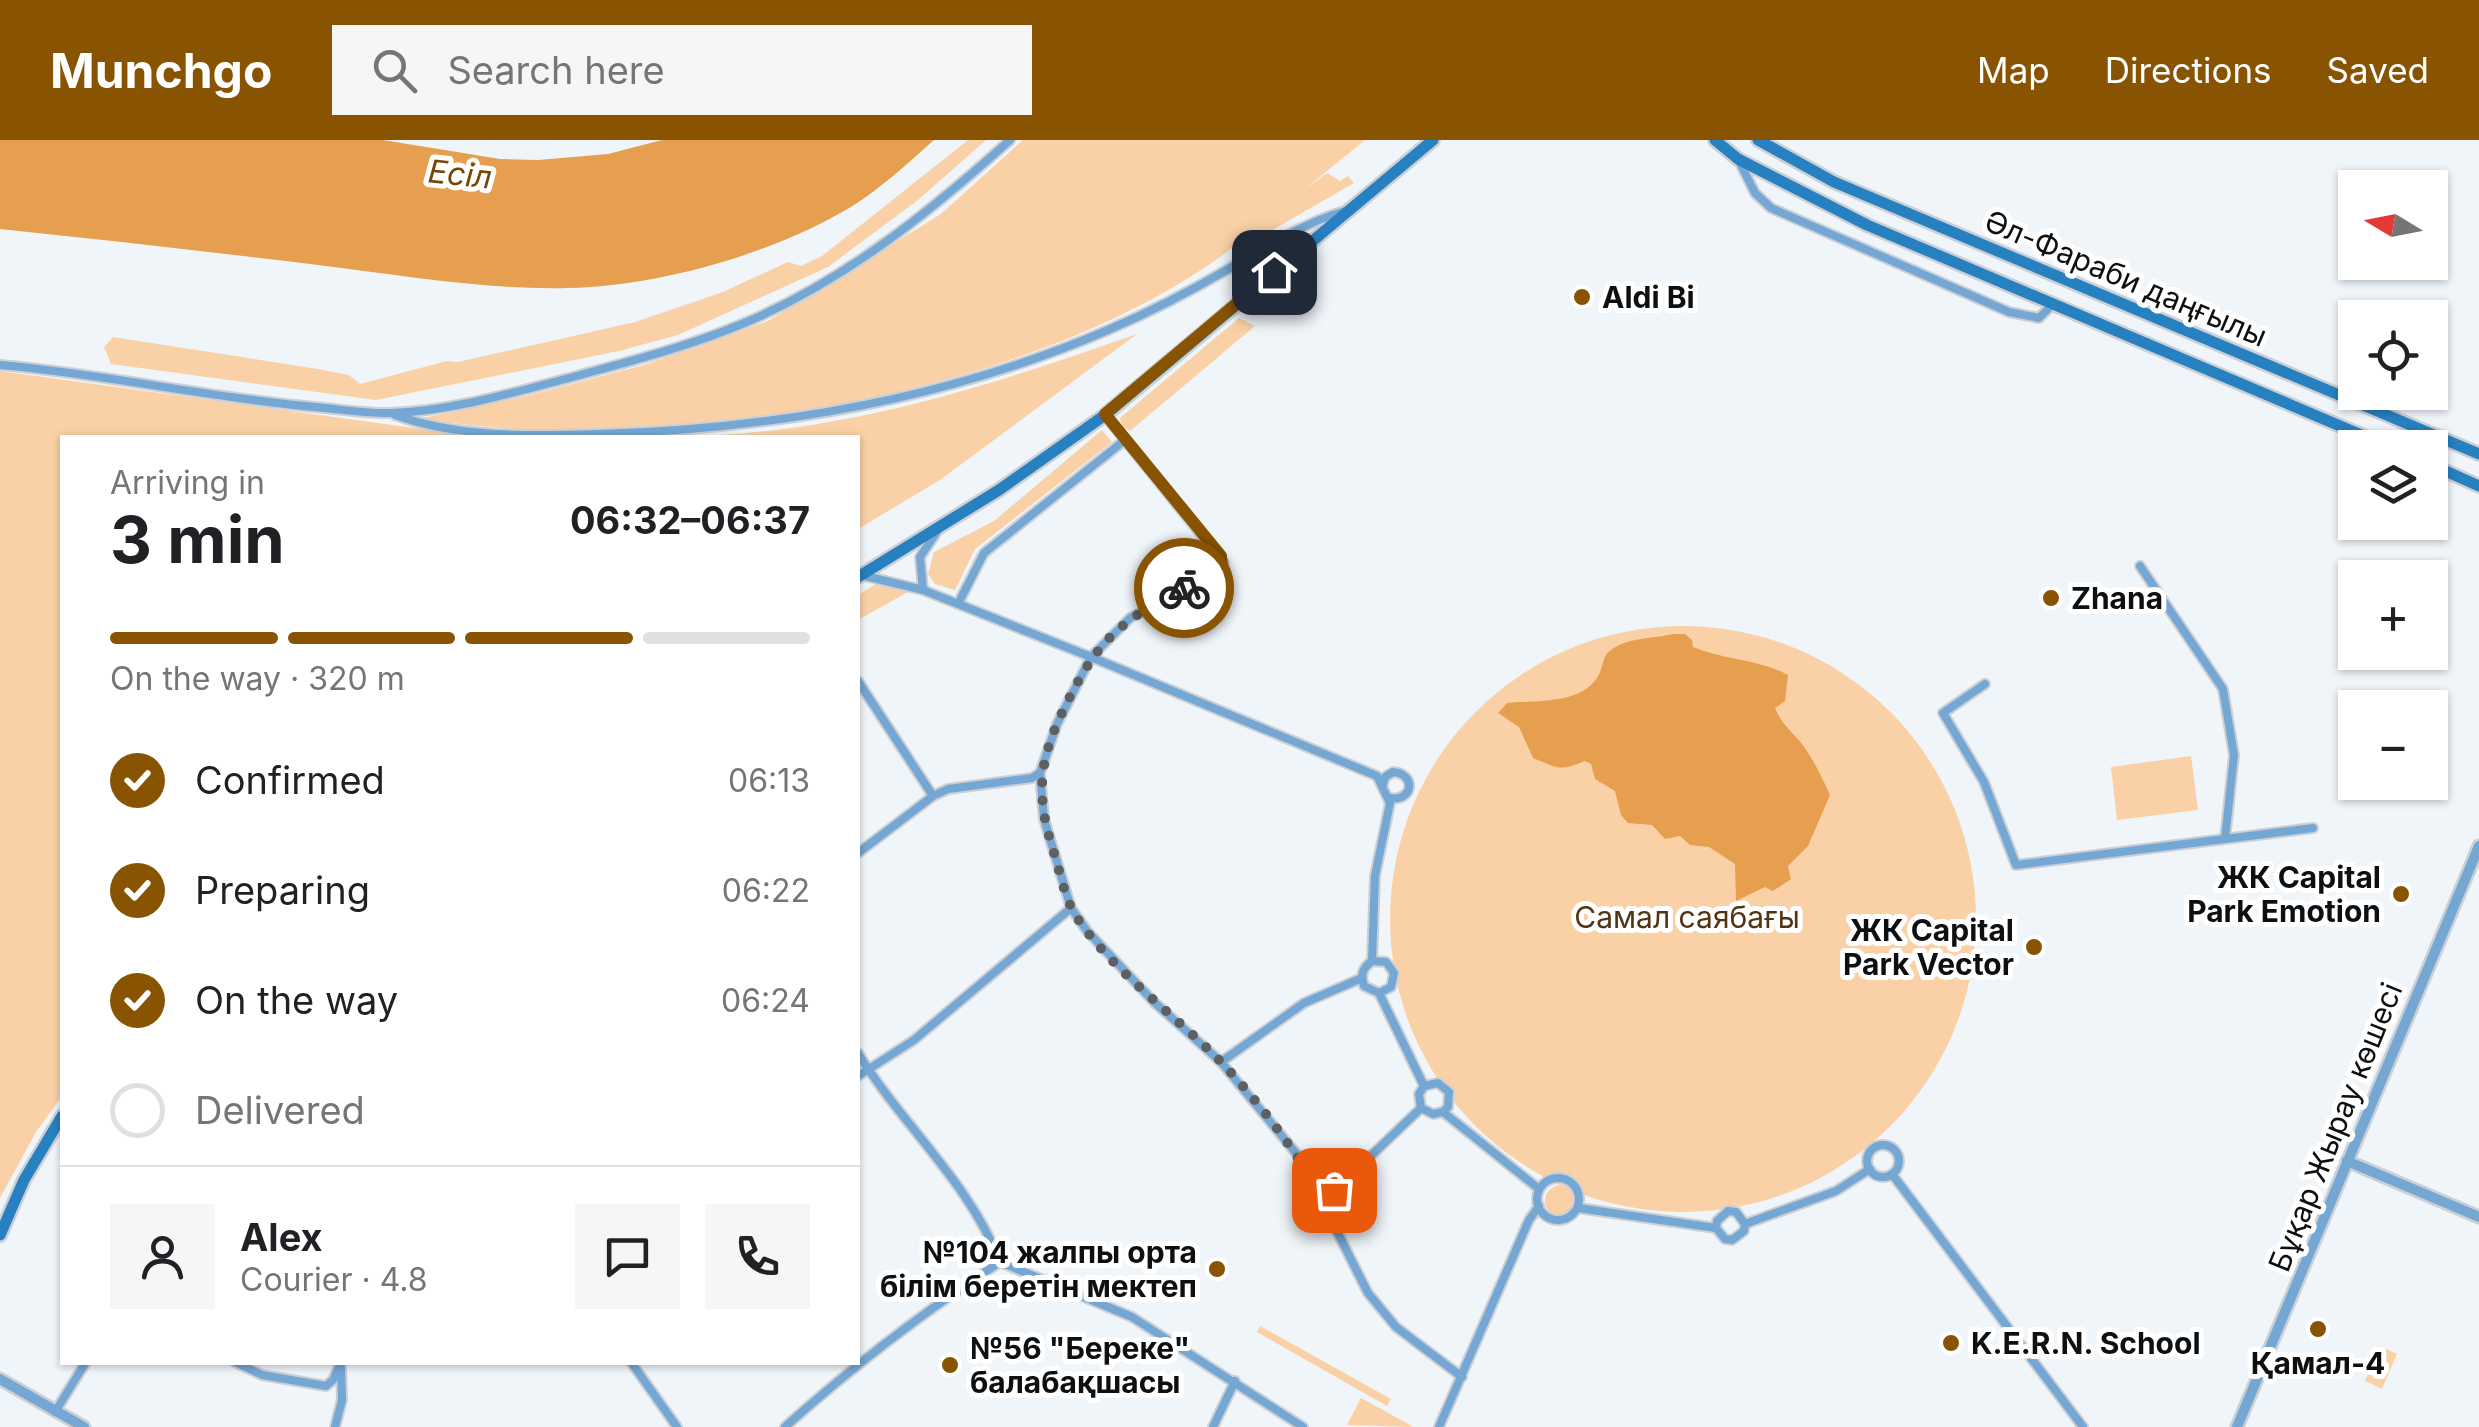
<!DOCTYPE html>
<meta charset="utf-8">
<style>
body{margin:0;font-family:Inter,sans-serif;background:#f6f6f6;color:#202124;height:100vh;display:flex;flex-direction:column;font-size:38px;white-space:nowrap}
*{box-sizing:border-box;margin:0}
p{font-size:32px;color:#757577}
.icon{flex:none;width:55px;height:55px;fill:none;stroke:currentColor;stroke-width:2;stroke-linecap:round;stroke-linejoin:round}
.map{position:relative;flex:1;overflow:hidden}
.panel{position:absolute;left:60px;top:295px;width:800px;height:930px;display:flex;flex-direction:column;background:#fff;border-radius:0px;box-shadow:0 2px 8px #0004}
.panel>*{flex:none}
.needle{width:65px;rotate:280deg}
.controls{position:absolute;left:2338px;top:30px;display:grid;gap:20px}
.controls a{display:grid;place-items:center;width:110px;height:110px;border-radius:0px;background:#fff;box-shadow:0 2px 8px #0004;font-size:50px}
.pin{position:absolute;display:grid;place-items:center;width:85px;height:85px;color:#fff;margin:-42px;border-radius:20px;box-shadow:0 5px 15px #0006}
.courier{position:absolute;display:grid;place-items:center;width:100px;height:100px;margin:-50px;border:8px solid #895402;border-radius:50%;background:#fff;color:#222;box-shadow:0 2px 12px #0007}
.overview em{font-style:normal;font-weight:700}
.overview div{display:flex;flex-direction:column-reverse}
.overview{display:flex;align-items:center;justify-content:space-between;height:170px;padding:0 50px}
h1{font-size:65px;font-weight:700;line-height:75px}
.bar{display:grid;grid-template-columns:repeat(4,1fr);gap:15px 10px;align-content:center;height:120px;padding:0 50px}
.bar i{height:12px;border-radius:8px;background:#e0e0e0}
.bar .selected{background:#895402}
.bar p{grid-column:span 4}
.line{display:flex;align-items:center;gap:25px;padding:0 50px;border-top:2px solid #e0e0e0}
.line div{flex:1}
.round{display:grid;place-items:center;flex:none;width:105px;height:105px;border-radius:0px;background:#f6f6f6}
ol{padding:0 50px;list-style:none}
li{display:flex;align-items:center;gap:30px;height:110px}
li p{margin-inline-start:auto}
li .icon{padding:10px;border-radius:50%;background:#895402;color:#fff;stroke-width:4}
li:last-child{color:#757577}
li i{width:55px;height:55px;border:5px solid #e0e0e0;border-radius:50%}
header{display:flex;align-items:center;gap:60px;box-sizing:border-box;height:140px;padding:0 50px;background:#895402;color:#fff}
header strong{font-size:48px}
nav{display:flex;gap:55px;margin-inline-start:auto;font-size:35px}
.search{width:700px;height:90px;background:#f6f6f6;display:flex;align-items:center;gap:25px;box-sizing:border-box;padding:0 35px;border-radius:0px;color:#757577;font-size:38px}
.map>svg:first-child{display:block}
.green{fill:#fad1a6}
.water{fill:#e59f4e}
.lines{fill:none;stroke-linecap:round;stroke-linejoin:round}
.minor-casing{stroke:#ccd0d5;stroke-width:12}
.tertiary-casing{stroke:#ccd0d5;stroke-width:15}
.secondary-casing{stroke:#ccd0d5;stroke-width:16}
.minor{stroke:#74a7d3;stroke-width:8}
.tertiary{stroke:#74a7d3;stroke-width:10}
.secondary{stroke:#2780bf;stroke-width:11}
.done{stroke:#5d6063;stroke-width:10;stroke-dasharray:0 18}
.route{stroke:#895402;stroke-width:12}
.poi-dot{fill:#895402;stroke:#fff;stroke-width:4}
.labels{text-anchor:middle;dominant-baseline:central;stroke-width:10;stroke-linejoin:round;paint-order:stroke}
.street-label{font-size:30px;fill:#0e0f11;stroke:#fff}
.poi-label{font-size:30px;font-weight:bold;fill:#0e0f11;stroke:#fff;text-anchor:start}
.park-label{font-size:30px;fill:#513412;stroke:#fff}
.water-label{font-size:32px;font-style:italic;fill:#744705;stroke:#fff}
</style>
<header>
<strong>Munchgo</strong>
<div class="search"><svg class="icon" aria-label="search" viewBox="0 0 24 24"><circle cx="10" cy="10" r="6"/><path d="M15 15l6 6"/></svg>Search here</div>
<nav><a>Map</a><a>Directions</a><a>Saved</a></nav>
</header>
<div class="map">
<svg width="2479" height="1287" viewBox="0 0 2479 1287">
<rect width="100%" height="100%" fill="#f0f5fa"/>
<g class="green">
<path d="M968,0H986L918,60L828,127L678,195L619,211L376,260L111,224L104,207L113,197L318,229L349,235L360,244L447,221L458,222L635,182L723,152L788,122L801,126L822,116Z"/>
<path d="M1023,0H1365L1305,49L1327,33L1340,41L1348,36L1354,43L1250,103L1245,98C1077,234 782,291 569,291C518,291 468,285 418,279L530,255L644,225L768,181L941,74Z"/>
<path d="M1239,178L1255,186L1130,291L1122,287L1120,278Z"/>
<path d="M1137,194L940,340L858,389V298L683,297C849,292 983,248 1137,194Z"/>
<path d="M0,231L480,297L62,298V956L36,992L0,1058Z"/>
<path d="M1102,290L1112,302L975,409L955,450L935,444L928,434L934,412L994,381Z"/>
<path d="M876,444L908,452L858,480V455Z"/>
<circle cx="1683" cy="779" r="293"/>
<path d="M2191,616L2198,670L2117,680L2111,627Z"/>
<circle cx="1561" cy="1061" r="16"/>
<path d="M1260,1186L1391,1259L1387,1266L1257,1192Z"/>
<path d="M2380,1206L2397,1214L2382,1249L2365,1241Z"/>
<path d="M1361,1258L1412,1286L1411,1287L1347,1285Z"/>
</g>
<g class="water">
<path d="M0,0H383L500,19L538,20L608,14L662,0H934C907,24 881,48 851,67C772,114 660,146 568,148C485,150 400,135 318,125C212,112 106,100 0,89Z"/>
<path d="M1673,494H1685L1692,500L1693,507C1724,520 1759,519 1788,535L1785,561L1775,568C1781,582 1786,586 1795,596C1809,610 1822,637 1830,655L1808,706L1788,726L1791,739L1773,751L1765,747L1736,761L1735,724L1709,707L1690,705L1680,696L1665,699L1652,685L1628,683L1621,675L1615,651L1595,639L1591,624L1585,621C1559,632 1558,628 1533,618L1519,587L1498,573L1507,563C1534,560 1579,565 1597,538C1604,528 1601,517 1611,510C1628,497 1653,499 1673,494Z"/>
</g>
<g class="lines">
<g class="minor-casing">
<g id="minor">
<path d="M1738,19L1755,53L1771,68L2009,172L2039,178L2053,164"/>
<path d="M0,225C106,234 210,258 315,267C340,269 366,274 391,273C451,271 512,253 569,238C627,222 687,207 742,184C843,142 930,72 1010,0"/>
<path d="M395,275C459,298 531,296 598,294C773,289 946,260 1108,190C1150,172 1191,151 1230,128C1268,106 1303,83 1345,71"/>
<path d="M1105,275L1224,423L1222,429L1130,478L1091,517L1377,636L1390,663L1375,736L1372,821C1363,828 1360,834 1364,846L1379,853L1424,946L1419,954L1421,968L1433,974L1443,972L1539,1049"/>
<path d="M2140,426L2223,549L2234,615L2225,699"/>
<path d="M861,435L923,450L1091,517L1057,584L1040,633L1044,679L1071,768L1087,791L1154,862L1221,922L1300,1018L1368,1153L1396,1187L1462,1237"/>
<path d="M923,450L920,417L938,390"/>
<path d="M958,464L984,413L1125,300"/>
<path d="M858,541L933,656L858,713"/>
<path d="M1985,544L1943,573L1984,642L2016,725L2313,688"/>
<path d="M1383,644L1385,637L1393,632C1417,634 1413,662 1390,658"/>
<path d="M933,656L948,649L1032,638L1040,633"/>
<path d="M1372,821L1386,822L1394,833L1391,847L1379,853"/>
<path d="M858,913C901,984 970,1043 1000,1122"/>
<path d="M1221,922L1304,863L1362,838"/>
<path d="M858,936L914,900L1071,768"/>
<path d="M1424,946L1438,943L1449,952L1448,967L1443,972"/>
<circle cx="1883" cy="1021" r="16"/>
<path d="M1892,1034L2083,1287"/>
<circle cx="1558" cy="1059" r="21"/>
<path d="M1321,1056L1326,1057L1334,1051L1421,968"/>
<path d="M1578,1068L1716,1088L1725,1099L1732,1100L1744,1091L1745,1084L1836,1051L1870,1029"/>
<path d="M1716,1088L1717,1081L1728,1071L1736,1072L1745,1084"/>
<path d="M1000,1122L1132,1177L1303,1287"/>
<path d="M235,1222L262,1235L326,1246L333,1240L341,1222"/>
<path d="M631,1222L677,1287"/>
<path d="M55,1272L86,1222"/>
<path d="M335,1287L342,1260L341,1227"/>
<path d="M785,1287C854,1225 922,1173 1000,1122"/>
<path d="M1213,1287L1235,1241"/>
<path d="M1439,1287L1529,1080L1539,1066"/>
</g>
</g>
<g class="tertiary-casing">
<g id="tertiary">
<path d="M2347,1021L2479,1077"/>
<path d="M0,1239L84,1287"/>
<path d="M2237,1287L2479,706"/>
</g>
</g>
<g class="secondary-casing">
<g id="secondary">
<path d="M1715,0L1738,19L1867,85L2392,308"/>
<path d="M1758,0L1834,42L2479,314"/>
<path d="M2430,324L2479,346"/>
<path d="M858,437L999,350L1105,275L1433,0"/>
<path d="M0,1095L24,1040L62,976"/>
</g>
</g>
<use href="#minor" class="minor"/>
<use href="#tertiary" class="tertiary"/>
<use href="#secondary" class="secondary"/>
</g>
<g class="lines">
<path class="done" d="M1184,448C1114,484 1095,504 1061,575C1037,627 1037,659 1054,713C1060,732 1064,754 1073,771C1105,826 1177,876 1221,922C1259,962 1294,1008 1321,1056L1326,1057L1334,1050"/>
<path class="route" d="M1184,448L1222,430L1221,416L1105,274L1274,132"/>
</g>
<g class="poi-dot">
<circle cx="1582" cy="157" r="10"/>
<circle cx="2051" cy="458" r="10"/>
<circle cx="2401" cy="754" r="10"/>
<circle cx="2034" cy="807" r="10"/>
<circle cx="1217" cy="1129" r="10"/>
<circle cx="2318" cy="1189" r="10"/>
<circle cx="1951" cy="1203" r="10"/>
<circle cx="950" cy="1225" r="10"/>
</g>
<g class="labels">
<g class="street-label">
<text transform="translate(2126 138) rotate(23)">Әл-Фараби даңғылы</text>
<text transform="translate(2335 987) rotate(-68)">Бұқар Жырау көшесі</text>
</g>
<g class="poi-label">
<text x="1602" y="157">Aldi Bi</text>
<text x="2071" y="458">Zhana</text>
<text x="2381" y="737" text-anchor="end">ЖК Capital<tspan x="2381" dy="34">Park Emotion</tspan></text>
<text x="2014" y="790" text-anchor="end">ЖК Capital<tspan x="2014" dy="34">Park Vector</tspan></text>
<text x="1197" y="1112" text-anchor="end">№104 жалпы орта<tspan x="1197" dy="34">білім беретін мектеп</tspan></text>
<text x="1971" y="1203">K.E.R.N. School</text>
<text x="970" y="1208">№56 "Береке"<tspan x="970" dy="34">балабақшасы</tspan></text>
<text x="2318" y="1223" text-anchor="middle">Қамал-4</text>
</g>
<g class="park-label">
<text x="1687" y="777">Самал саябағы</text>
</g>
<g class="water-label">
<text transform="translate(460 34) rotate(6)">Есіл</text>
</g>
</g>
</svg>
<div class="controls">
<a><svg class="needle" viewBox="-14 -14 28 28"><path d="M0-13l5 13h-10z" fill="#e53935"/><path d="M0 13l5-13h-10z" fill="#757577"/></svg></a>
<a><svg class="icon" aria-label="locate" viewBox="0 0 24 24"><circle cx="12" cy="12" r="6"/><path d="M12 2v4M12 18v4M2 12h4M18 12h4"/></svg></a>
<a><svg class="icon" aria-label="layers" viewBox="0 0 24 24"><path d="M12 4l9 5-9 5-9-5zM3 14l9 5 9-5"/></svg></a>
<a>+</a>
<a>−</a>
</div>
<div class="pin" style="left:1334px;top:1050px;background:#ea580c"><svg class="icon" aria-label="bag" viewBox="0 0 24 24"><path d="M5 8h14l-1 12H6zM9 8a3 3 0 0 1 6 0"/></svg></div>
<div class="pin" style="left:1274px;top:132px;background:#1f2937"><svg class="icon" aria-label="home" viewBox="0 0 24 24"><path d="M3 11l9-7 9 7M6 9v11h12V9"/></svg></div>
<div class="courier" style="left:1184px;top:448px"><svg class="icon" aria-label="bike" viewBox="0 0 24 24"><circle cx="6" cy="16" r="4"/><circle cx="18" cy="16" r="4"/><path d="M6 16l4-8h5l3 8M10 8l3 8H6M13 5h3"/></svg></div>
<section class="panel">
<div class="overview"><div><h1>3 min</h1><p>Arriving in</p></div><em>06:32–06:37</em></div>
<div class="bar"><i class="selected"></i><i class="selected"></i><i class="selected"></i><i></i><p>On the way · 320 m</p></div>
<ol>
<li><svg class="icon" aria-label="check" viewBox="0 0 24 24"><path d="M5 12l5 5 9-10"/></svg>Confirmed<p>06:13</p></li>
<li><svg class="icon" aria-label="check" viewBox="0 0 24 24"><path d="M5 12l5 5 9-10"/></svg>Preparing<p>06:22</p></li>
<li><svg class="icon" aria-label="check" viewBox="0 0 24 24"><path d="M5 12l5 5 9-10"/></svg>On the way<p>06:24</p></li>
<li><i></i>Delivered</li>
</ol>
<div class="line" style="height:180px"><a class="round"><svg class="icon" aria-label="person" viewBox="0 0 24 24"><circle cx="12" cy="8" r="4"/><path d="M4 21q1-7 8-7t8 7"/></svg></a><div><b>Alex</b><p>Courier · 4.8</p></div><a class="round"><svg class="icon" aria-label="chat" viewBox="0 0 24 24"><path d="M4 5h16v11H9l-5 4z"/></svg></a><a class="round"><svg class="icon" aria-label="phone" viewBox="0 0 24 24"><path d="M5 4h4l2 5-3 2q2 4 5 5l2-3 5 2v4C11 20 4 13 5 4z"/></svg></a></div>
</section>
</div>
